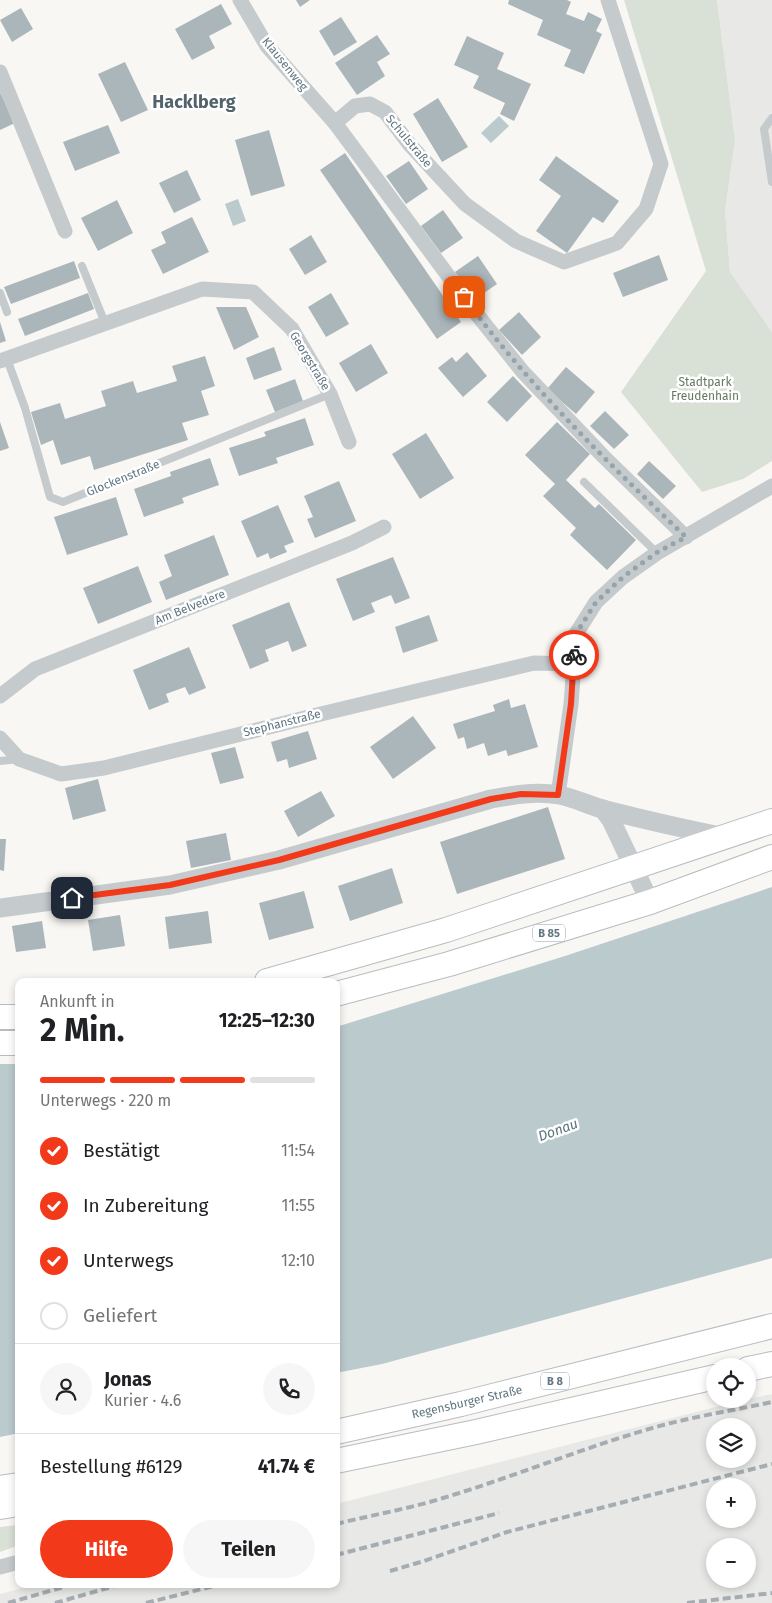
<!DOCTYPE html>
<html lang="de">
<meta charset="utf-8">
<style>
body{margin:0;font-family:"Fira Sans",sans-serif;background:#f6f6f6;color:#202124;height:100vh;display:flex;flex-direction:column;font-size:19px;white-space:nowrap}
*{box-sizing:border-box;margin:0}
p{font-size:16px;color:#757577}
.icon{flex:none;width:28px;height:28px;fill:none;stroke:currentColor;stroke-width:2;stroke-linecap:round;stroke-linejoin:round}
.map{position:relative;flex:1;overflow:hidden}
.side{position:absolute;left:15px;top:978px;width:325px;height:610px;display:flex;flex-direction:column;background:#fff;border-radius:10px;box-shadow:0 2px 8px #0003}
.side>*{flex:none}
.buttons{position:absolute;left:706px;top:1358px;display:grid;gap:10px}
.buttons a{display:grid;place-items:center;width:50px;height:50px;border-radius:50%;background:#fff;box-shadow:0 2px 8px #0003;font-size:25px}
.pin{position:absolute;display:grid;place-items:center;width:42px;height:42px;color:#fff;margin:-21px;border-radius:10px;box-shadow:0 2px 8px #0006}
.courier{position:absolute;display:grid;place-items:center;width:50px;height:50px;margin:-25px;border:4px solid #f23a1a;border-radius:50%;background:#fff;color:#222;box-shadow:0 1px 6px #0007}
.headline em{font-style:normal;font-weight:700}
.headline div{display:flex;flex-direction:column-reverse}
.headline{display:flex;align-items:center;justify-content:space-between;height:85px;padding:0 25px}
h1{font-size:32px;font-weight:700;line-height:38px}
.bar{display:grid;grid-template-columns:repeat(4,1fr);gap:8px 5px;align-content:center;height:60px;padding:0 25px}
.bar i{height:6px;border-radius:4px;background:#e0e0e0}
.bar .current{background:#f23a1a}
.bar p{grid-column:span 4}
.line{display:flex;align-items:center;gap:12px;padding:0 25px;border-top:1px solid #e0e0e0}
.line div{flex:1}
.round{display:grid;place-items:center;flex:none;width:52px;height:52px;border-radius:26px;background:#f6f6f6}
ol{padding:0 25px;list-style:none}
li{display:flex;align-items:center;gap:15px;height:55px}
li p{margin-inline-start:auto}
li .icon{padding:5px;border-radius:50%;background:#f23a1a;color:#fff;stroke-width:4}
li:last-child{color:#757577}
li i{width:28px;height:28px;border:2px solid #e0e0e0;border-radius:50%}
.cta{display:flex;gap:10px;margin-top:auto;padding:10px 25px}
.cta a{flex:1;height:58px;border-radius:30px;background:#f23a1a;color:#fff;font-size:20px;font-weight:700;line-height:58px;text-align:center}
.cta a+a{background:#f6f6f6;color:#202124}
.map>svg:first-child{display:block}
.built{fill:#e8e9e7;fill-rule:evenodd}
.green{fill:#d9e0d5}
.water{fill:#bbcacd}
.building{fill:#abb6ba}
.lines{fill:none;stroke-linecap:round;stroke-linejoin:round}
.primary-casing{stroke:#b8bdc0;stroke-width:26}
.service{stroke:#c5cacd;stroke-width:8}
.minor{stroke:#c5cacd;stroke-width:15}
.tertiary{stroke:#c5cacd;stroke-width:19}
.primary{stroke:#fff;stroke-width:24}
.rail{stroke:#a5adb2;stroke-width:4;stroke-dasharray:8 4;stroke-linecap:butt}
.done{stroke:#95a3aa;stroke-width:5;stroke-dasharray:0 9}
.route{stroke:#f23a1a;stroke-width:6}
.labels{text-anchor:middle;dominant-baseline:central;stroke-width:5;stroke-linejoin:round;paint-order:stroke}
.shield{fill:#fff;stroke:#909fa8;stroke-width:1}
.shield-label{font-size:11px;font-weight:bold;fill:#607682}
.street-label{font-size:12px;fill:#607682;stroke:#fff}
.park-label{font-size:12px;fill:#66795f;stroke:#fff}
.water-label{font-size:14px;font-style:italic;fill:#5a767c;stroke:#fff}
.district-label{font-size:18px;font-weight:bold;fill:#52636c;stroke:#fff}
</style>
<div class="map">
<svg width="772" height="1603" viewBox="0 0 772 1603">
<rect width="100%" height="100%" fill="#f8f7f4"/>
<g class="built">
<path d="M717,0H772V332L730,272L725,211L735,141Z"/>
<path d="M772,1394V1603H0V1594L38,1584H336V1504L743,1400ZM715,1426H748V1459H715ZM715,1486H748V1519H715ZM715,1546H748V1579H715Z"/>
</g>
<g class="green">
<path d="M624,0H717L735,141L725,211L730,272L772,332V461L743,479L702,492L621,392L706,271Z"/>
<path d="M19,1525V1545L0,1552V1527Z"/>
</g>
<g class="water">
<path d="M499,116L509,126L491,143L481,133Z"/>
<path d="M238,199L246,221L233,226L225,204Z"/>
<path d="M772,887V1258L382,1364L336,1373V1027L565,956Z"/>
<path d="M0,1064H19V1433L0,1437Z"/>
</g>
<g class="building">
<path d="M296,0H310L300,7Z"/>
<path d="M509,0H567L571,2L566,14L584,21L588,12L602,19L596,31L602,34L584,74L564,66L571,50L537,35L543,20L508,4Z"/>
<path d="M221,4L232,24L209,36L215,48L192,60L175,29Z"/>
<path d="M21,8L33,29L12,42L0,20Z"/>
<path d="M341,17L357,42L334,56L319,31Z"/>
<path d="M377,35L390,54L377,62L385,76L357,95L335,63Z"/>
<path d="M467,36L504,53L497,69L531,84L514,121L500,114L505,103L473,88L479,76L454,65Z"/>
<path d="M125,62L148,110L121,122L98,74Z"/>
<path d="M0,92L15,123L0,130Z"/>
<path d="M438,98L468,147L442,162L413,114Z"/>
<path d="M108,125L120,153L75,171L63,142Z"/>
<path d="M269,130L285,186L251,196L235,140Z"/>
<path d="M345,153L461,322L437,339L320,170Z"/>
<path d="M556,156L619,201L603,223L593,217L567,253L536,231L561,196L539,180Z"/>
<path d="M409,161L428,189L406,204L386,176Z"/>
<path d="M187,170L201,200L174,213L159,183Z"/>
<path d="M117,200L133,233L98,251L81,218Z"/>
<path d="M443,210L463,238L441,253L421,226Z"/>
<path d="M192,217L209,252L163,274L151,250L166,243L161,232Z"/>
<path d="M311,235L327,262L305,275L289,249Z"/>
<path d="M659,255L668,280L623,297L613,273Z"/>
<path d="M478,256L497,284L475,299L455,272Z"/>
<path d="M74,261L80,278L11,304L4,287Z"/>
<path d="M88,293L94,309L25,336L18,319Z"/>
<path d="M331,293L349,324L326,337L308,307Z"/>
<path d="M216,307H246L259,337L234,350Z"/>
<path d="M519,312L541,337L522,355L499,330Z"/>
<path d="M0,322L6,341L0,343Z"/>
<path d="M371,344L388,373L356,392L339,363Z"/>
<path d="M274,347L282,370L254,380L246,358Z"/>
<path d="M467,352L487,376L463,397L438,368L452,357L456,362Z"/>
<path d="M205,356L215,386L201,391L209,415L182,423L188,440L94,470L90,456L61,465L53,440L41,445L31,412L60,403L65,419L106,406L101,391L133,381L137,393L177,381L172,366Z"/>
<path d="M566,367L595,392L576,414L547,389Z"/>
<path d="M513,376L532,396L507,422L487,402Z"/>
<path d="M295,379L303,401L275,412L266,390Z"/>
<path d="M605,411L629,435L614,449L590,426Z"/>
<path d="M305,418L314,445L276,458L278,463L239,476L229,448L266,436L264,432Z"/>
<path d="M0,422L9,448L0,451Z"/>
<path d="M557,422L590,454L566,480L595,508L599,504L636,540L607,570L570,535L576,528L543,496L555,484L525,455Z"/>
<path d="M426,433L454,478L420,499L392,454Z"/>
<path d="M210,458L219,485L182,498L184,503L144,517L134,489L171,476L170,472Z"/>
<path d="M649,461L676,486L663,499L637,474Z"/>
<path d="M339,481L356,521L315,538L307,519L313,517L304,496Z"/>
<path d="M116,497L128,535L67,555L54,517Z"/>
<path d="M278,505L294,542L284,546L287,552L270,559L268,553L257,558L241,521Z"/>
<path d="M214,535L229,575L166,600L159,582L172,576L164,555Z"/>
<path d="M393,557L410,598L395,604L391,595L371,603L375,612L353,621L336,579Z"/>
<path d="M138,566L152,602L98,624L83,588Z"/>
<path d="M289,602L307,646L292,652L288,641L265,650L269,661L250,669L232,625Z"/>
<path d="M429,615L438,641L403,653L395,627Z"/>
<path d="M189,647L206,688L189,695L185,687L166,694L169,702L149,710L133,670Z"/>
<path d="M509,699L511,708L525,704L538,747L508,756L506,750L488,756L484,743L467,749L464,737L458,739L453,724L495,711L493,705Z"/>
<path d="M413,716L436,748L393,779L370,747Z"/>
<path d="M308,731L317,759L289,768L287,759L277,762L271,742Z"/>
<path d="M235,747L244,778L220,784L211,753Z"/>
<path d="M98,779L106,811L73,820L65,788Z"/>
<path d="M321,791L335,816L298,837L284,811Z"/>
<path d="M548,807L565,859L457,894L440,842Z"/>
<path d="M226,833L231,860L191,868L186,841Z"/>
<path d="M0,839H6L4,871L0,870Z"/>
<path d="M392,868L403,903L350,921L338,886Z"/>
<path d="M304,891L314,928L269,940L259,903Z"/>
<path d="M208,911L212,943L169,949L165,917Z"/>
<path d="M120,915L125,946L93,951L88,920Z"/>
<path d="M42,921L46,948L16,952L12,926Z"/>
</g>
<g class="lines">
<g class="primary-casing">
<g id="primary">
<path d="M267,981L446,930L772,821"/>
<path d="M336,994L449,964L650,902L772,857"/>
<path d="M0,1017H19"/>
<path d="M0,1043H19"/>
<path d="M748,1369L772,1364"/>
<path d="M336,1432L461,1404L772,1326"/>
<path d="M336,1461L476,1432L715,1377"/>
<path d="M0,1488L19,1485"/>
<path d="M0,1507L19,1504"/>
</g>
</g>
<g class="service">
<path d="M772,118L764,129L772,182"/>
<path d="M82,266L105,323"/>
<path d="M0,293L7,312"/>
<path d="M7,359L25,408L50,497L63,502L330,394"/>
<path d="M584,482L657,553"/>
<path d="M0,761L19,759"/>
</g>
<g class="minor">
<path d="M240,0L267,46L335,123"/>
<path d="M608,0L661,164L646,209L617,243L564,262L516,241L465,204L410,145L385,112L370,104L355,106L335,123L475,312L523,372L603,456L686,537"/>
<path d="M0,72L65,231"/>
<path d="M0,361L202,289L253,292L292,329L330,394L349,442"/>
<path d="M0,696L35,669L352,543L384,527"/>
<path d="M0,738L19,759L61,774L104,768L325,713L534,663L574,664"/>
<path d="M558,795L571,704L574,664V637L596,602L623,577L657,553L772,486"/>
<path d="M0,1567L19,1562"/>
</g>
<g class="tertiary">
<path d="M603,809L611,820L650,902"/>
<path d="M0,908L170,885L279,860L491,799C513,795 536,791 559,795C575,798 590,806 606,810C645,820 685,829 725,837"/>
</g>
<use href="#primary" class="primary"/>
<g class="rail">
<path d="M336,1524C372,1515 408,1509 443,1498C513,1477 580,1449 649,1429C689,1417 731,1411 772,1402"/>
<path d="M336,1555L499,1513"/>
<path d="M390,1571L424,1561L507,1532L772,1464"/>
<path d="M8,1603L74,1584"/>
<path d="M55,1603L122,1584"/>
<path d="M146,1603L222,1584"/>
<path d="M687,1603L772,1593"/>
</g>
</g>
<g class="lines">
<path class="done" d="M464,297C528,385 607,462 686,537L656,553L623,577L596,602L574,637V655"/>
<path class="route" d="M72,898L170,885L279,860L491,799L521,794L558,795L571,704L574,655"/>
</g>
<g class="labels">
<g class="shield">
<rect x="533" y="924.5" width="32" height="17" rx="4"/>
<rect x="541" y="1372.5" width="28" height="17" rx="4"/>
</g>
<g class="shield-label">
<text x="549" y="933">B 85</text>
<text x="555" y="1381">B 8</text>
</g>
<g class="street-label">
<text transform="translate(285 64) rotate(51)">Klausenweg</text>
<text transform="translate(409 141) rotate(50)">Schulstraße</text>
<text transform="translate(310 361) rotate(59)">Georgstraße</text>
<text transform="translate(123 478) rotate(-22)">Glockenstraße</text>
<text transform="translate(190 607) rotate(-22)">Am Belvedere</text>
<text transform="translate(282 723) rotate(-14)">Stephanstraße</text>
<text transform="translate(467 1402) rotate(-13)">Regensburger Straße</text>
</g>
<g class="park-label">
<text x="705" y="382">Stadtpark<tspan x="705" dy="14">Freudenhain</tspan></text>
</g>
<g class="water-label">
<text transform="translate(558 1130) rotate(-20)">Donau</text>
</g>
<g class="district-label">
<text x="194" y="102">Hacklberg</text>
</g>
</g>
</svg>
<div class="buttons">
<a><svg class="icon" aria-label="locate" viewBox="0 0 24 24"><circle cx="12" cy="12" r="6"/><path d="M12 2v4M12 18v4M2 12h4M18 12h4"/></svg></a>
<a><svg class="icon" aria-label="layers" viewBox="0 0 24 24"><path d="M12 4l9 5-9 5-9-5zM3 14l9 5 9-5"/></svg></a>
<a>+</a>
<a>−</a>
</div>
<div class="pin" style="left:464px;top:297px;background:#ea580c"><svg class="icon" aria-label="bag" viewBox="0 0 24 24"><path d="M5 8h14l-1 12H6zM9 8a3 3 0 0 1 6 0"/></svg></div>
<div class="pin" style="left:72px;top:898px;background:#1f2937"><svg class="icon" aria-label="home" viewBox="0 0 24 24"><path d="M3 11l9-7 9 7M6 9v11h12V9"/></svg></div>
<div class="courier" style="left:574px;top:655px"><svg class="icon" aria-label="bike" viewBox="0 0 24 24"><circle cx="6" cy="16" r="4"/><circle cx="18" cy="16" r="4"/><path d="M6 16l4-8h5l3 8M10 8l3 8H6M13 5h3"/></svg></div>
<section class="side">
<div class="headline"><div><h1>2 Min.</h1><p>Ankunft in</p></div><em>12:25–12:30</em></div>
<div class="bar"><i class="current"></i><i class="current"></i><i class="current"></i><i></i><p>Unterwegs · 220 m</p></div>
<ol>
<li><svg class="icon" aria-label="check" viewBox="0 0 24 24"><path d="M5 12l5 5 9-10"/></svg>Bestätigt<p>11:54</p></li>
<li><svg class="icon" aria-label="check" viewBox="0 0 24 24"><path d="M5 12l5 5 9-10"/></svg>In Zubereitung<p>11:55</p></li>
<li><svg class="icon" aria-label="check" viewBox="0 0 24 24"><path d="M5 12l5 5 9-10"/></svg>Unterwegs<p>12:10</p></li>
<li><i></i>Geliefert</li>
</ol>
<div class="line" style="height:90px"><a class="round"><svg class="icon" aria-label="person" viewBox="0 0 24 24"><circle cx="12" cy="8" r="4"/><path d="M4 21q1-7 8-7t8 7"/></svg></a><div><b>Jonas</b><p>Kurier · 4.6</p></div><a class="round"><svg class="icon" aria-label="phone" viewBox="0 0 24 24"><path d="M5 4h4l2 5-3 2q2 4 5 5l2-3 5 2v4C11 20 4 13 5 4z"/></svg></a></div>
<div class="line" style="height:65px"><div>Bestellung #6129</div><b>41.74 €</b></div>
<div class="cta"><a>Hilfe</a><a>Teilen</a></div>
</section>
</div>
